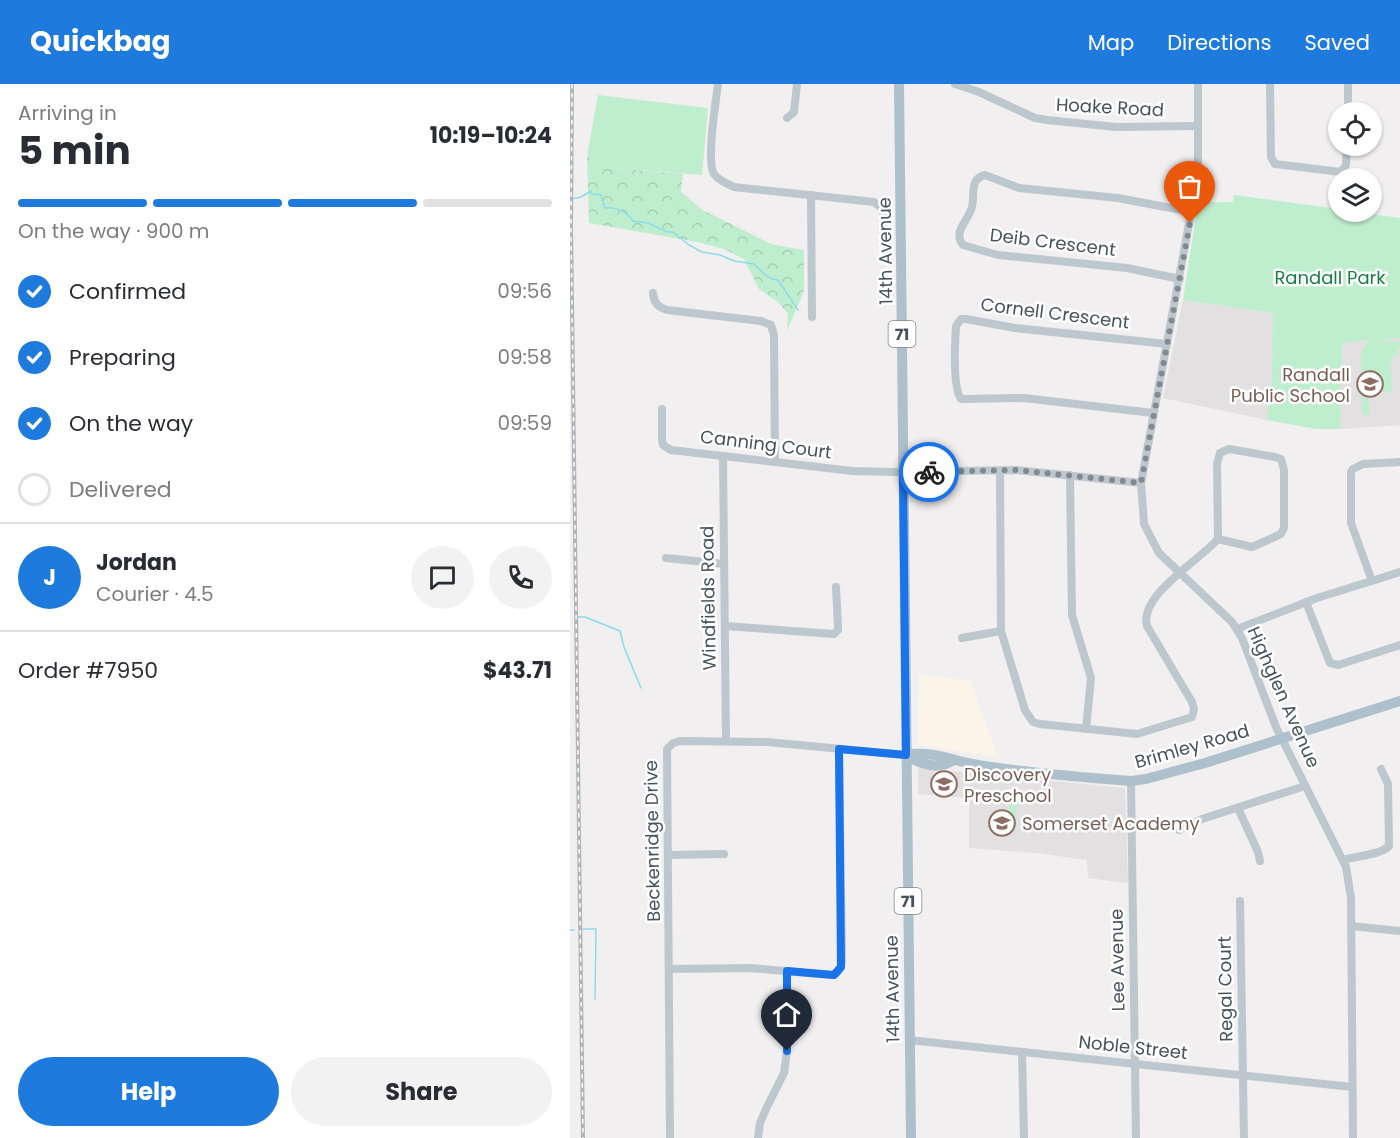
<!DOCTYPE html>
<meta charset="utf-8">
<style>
body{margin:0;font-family:Poppins,sans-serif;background:#f2f2f3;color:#2b2b33;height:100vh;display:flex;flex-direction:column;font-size:22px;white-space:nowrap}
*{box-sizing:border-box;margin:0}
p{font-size:20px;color:#7c7c81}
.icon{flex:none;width:33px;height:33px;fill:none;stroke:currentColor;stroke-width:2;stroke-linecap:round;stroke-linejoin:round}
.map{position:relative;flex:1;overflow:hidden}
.drawer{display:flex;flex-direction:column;background:#fff;width:570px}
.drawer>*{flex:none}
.buttons{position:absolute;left:758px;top:18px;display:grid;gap:12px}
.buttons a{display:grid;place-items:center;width:54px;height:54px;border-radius:50%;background:#fff;box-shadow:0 2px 4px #0004;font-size:30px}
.pin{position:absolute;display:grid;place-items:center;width:51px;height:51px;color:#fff;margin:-62px -26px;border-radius:50% 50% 50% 0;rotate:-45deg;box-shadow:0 0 6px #0007}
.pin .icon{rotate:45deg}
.courier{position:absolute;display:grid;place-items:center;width:60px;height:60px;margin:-30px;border:4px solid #1a73e8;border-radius:50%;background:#fff;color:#222;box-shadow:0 2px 8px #0007}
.head em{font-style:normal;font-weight:700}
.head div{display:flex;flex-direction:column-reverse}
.head{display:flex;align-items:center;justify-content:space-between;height:102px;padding:0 18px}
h1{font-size:39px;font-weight:700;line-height:45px}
.bar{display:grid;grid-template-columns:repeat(4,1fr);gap:9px 6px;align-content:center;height:72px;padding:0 18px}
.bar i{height:8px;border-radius:4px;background:#e1e1e2}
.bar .on{background:#1e7bdd}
.bar p{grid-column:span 4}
.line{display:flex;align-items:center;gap:15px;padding:0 18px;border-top:2px solid #e1e1e2}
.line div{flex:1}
.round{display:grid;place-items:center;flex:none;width:63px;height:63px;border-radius:32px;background:#f2f2f3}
ol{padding:0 18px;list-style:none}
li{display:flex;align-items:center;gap:18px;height:66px}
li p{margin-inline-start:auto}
li .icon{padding:6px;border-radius:50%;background:#1e7bdd;color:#fff;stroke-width:4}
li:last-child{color:#7c7c81}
li i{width:33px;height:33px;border:3px solid #e1e1e2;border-radius:50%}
.primary-button{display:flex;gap:12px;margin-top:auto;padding:12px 18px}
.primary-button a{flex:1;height:69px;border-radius:36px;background:#1e7bdd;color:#fff;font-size:24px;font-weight:700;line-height:69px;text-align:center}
.primary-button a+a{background:#f2f2f3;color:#2b2b33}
header{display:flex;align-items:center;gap:36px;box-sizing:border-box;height:84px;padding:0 30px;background:#1e7bdd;color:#fff}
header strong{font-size:28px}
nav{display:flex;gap:33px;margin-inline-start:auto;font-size:21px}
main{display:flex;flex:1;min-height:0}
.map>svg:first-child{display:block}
.commercial{fill:#fbf5e9}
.education{fill:#e2e0e1}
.forest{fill:url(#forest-crowns)}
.green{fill:#bfeece}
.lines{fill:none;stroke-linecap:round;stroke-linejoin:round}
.stream{stroke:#8ddbea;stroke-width:1.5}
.minor{stroke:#bdc7ce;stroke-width:8}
.major{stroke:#afc0cd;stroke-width:10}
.rail-casing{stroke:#b1b5b9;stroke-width:4}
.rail{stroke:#fff;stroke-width:1.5;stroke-dasharray:4.5;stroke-linecap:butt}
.done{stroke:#828a8f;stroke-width:6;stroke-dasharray:0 10.8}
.route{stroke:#1a73e8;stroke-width:8}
.labels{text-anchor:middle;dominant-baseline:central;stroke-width:5;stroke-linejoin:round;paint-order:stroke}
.shield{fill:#fff;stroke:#7e878d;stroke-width:1.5}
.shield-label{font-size:16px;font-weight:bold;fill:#47535c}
.street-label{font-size:18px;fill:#47535c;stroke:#fff}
.park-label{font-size:18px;fill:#1a7c46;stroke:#fff}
.education-label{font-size:18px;fill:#785e54;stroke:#fff;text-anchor:start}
</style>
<header>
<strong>Quickbag</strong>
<nav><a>Map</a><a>Directions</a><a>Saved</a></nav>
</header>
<main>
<section class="drawer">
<div class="head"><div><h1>5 min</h1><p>Arriving in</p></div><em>10:19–10:24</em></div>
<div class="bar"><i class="on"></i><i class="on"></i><i class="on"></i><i></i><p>On the way · 900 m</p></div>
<ol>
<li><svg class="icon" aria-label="check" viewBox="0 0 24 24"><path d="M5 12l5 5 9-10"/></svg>Confirmed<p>09:56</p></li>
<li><svg class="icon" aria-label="check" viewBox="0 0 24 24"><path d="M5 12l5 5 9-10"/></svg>Preparing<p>09:58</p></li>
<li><svg class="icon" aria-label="check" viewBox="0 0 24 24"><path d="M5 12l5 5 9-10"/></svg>On the way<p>09:59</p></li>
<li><i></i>Delivered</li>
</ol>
<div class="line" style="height:108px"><b class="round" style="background:#1e7bdd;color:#fff">J</b><div><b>Jordan</b><p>Courier · 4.5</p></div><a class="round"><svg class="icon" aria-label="chat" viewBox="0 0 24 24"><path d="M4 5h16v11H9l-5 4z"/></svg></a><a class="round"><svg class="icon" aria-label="phone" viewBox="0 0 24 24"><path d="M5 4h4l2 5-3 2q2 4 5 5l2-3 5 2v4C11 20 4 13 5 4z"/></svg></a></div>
<div class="line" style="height:78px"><div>Order #7950</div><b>$43.71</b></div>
<div class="primary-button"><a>Help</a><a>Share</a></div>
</section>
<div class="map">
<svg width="830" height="1054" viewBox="0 0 830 1054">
<defs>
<pattern id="forest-crowns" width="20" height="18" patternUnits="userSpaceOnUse" patternTransform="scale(1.5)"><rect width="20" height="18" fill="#bfeece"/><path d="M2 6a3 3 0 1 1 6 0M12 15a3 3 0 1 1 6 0" fill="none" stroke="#a6ceb3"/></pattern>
</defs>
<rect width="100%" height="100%" fill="#f1efef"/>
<path class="commercial" d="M349,590L400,597L428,673L348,661Z"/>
<g class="education">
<path d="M613,216L704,229L702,291L697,336L593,314Z"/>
<path d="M830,254V341L770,345L772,258Z"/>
<path d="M348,684L555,704L558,799L518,794L517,776L466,769L399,764V714L348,710Z"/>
</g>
<path class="forest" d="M17,72L42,84L113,90L111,108L133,126L201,160L234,166V207L217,247L218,230L209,219L189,205L174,175L154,165L127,158L19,139Z"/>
<g class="green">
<path d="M28,11L138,24L132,91L42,84L17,72Z"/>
<path d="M664,111L768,125V128H786L830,134V254L810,256L813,258L830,257V265H828L826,274H821L822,307L801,309L798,313L800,330L792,331L791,269L799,256L772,259L770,345H746L697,336L702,291L703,229L613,216L628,118H663Z"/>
<path d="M441,712L454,715L452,720H447L445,747L439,746V749L429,748L430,727L439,728Z"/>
</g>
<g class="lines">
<g class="stream">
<path d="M1,115L11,113L21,107L22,110L31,111L35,124C46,123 57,127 63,137L78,139L97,148H103L119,161L132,168L150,171L164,177L184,180C192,187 196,195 208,196L228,226"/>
<path d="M8,533H15L50,547L54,563L71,604"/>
<path d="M13,845H26L25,915"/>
<path d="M0,846H4"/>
</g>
<g class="minor">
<path d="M148,0C146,16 136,78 144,90C148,96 157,100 164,103L304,118L313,125L314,157"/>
<path d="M385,0L409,8L465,34L477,36L546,43L628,42"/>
<path d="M628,0V91L571,399L574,440L589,469L662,538L672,554L706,643L776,783L781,814L783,1054"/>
<path d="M700,0L701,73L705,80L771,88L776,81L777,62"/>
<path d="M778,28V0"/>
<path d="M217,34L224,28L227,0"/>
<path d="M241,111L242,233"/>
<path d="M610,195L557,184L428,171L393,161C382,148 399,136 402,123C405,111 399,95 415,91L449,104L548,114L622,128"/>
<path d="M83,209C84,219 88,223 97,226L191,237L201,241L204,251L205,378"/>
<path d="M92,325V356L93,361L101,366L282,387L324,388L446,386L571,399"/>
<path d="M583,329L454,314L391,315C382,302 385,258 386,242L391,235H396L445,244L597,260"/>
<path d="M153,372L156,657"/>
<path d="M430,387L431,547L455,626L463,638L470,640L567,650L622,633L624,625L622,618L577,542C568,512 630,476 648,455L647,380L650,369L659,365L665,366L705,373L711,375L714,386V444L711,450L682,463L648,455"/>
<path d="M500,391L502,531L521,594L516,645"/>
<path d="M96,474L154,480"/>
<path d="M802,497L781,439V388L783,385L793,380L830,378"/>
<path d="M736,518L760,579L768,581L830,561"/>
<path d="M155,542L264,550L268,546V542L266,503"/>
<path d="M667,545L747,514L830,488"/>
<path d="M392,554L431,547"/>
<path d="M561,697L566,1054"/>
<path d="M668,724L688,768L690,777"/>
<path d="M609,746L632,735L735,702"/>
<path d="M98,771L154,770"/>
<path d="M773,776C786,772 811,771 819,762L818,700L811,685"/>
<path d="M670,817L674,1054"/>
<path d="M781,842L830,847"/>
<path d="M99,885L181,884L260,891C269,891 271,884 272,877L269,665"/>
<path d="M339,956L782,1003"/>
<path d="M452,968L454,1054"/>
<path d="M100,1054L97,665L103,659L110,657L197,658L336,671"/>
<path d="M188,1054L190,1039L196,1025L214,989L217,967V887"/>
</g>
<g class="major">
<path d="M329,0L341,1054"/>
<path d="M336,671C364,666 381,677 408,681C458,689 510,693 561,697L576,695L635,679L830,617"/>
<path d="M336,671C350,680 367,686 382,677"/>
</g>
<g class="rail-casing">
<path id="rail" d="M2,0L1,144L13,1054"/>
</g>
<use href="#rail" class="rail"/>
</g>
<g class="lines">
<path class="done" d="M359,388L446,386L571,399L620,139"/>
<path class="route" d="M217,967V887L264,891L271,883L269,665L336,671L333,388H359"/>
</g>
<defs>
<g id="school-ring" transform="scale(1.35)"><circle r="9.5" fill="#fff" stroke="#8d6e63" stroke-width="1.5"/><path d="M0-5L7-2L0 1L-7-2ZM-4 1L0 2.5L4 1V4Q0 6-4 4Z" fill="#8d6e63"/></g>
</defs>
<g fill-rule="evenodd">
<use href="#school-ring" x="800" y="300"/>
<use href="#school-ring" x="374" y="700"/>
<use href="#school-ring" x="432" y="739"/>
</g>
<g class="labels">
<g class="shield">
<rect x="318.5" y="237" width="27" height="26" rx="4.5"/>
<rect x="324.5" y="804" width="27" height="26" rx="4.5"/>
</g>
<g class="shield-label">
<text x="332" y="250">71</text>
<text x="338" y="817">71</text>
</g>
<g class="street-label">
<text transform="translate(540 23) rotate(3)">Hoake Road</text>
<text transform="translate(483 158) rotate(7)">Deib Crescent</text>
<text transform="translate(315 167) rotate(-91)">14th Avenue</text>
<text transform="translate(485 229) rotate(7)">Cornell Crescent</text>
<text transform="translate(196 360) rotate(7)">Canning Court</text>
<text transform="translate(138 514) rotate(-91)">Windfields Road</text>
<text transform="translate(714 613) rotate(66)">Highglen Avenue</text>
<text transform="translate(622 662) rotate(-16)">Brimley Road</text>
<text transform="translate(82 757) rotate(-91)">Beckenridge Drive</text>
<text transform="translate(547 876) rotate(-91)">Lee Avenue</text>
<text transform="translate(322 905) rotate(-91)">14th Avenue</text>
<text transform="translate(655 905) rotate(-91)">Regal Court</text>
<text transform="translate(563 963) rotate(6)">Noble Street</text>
</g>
<g class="park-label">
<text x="760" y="193">Randall Park</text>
</g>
<g class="education-label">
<text x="780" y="290" text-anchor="end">Randall<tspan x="780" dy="21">Public School</tspan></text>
<text x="394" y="690">Discovery<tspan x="394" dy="21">Preschool</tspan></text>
<text x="452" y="739">Somerset Academy</text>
</g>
</g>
</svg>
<div class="buttons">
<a><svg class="icon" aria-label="locate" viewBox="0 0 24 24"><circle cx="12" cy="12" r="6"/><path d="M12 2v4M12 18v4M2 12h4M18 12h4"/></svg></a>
<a><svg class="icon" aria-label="layers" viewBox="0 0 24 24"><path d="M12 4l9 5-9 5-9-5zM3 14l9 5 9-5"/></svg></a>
</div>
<div class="pin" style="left:620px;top:139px;background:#ea580c"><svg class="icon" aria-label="bag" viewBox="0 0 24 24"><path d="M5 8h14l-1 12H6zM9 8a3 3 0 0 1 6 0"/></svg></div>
<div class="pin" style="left:217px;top:967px;background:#1f2937"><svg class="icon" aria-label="home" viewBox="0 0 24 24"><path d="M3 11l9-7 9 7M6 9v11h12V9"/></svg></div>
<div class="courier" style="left:359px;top:388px"><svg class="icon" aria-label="bike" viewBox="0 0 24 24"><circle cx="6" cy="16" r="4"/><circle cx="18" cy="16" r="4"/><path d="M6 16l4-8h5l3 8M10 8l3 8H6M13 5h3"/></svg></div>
</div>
</main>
